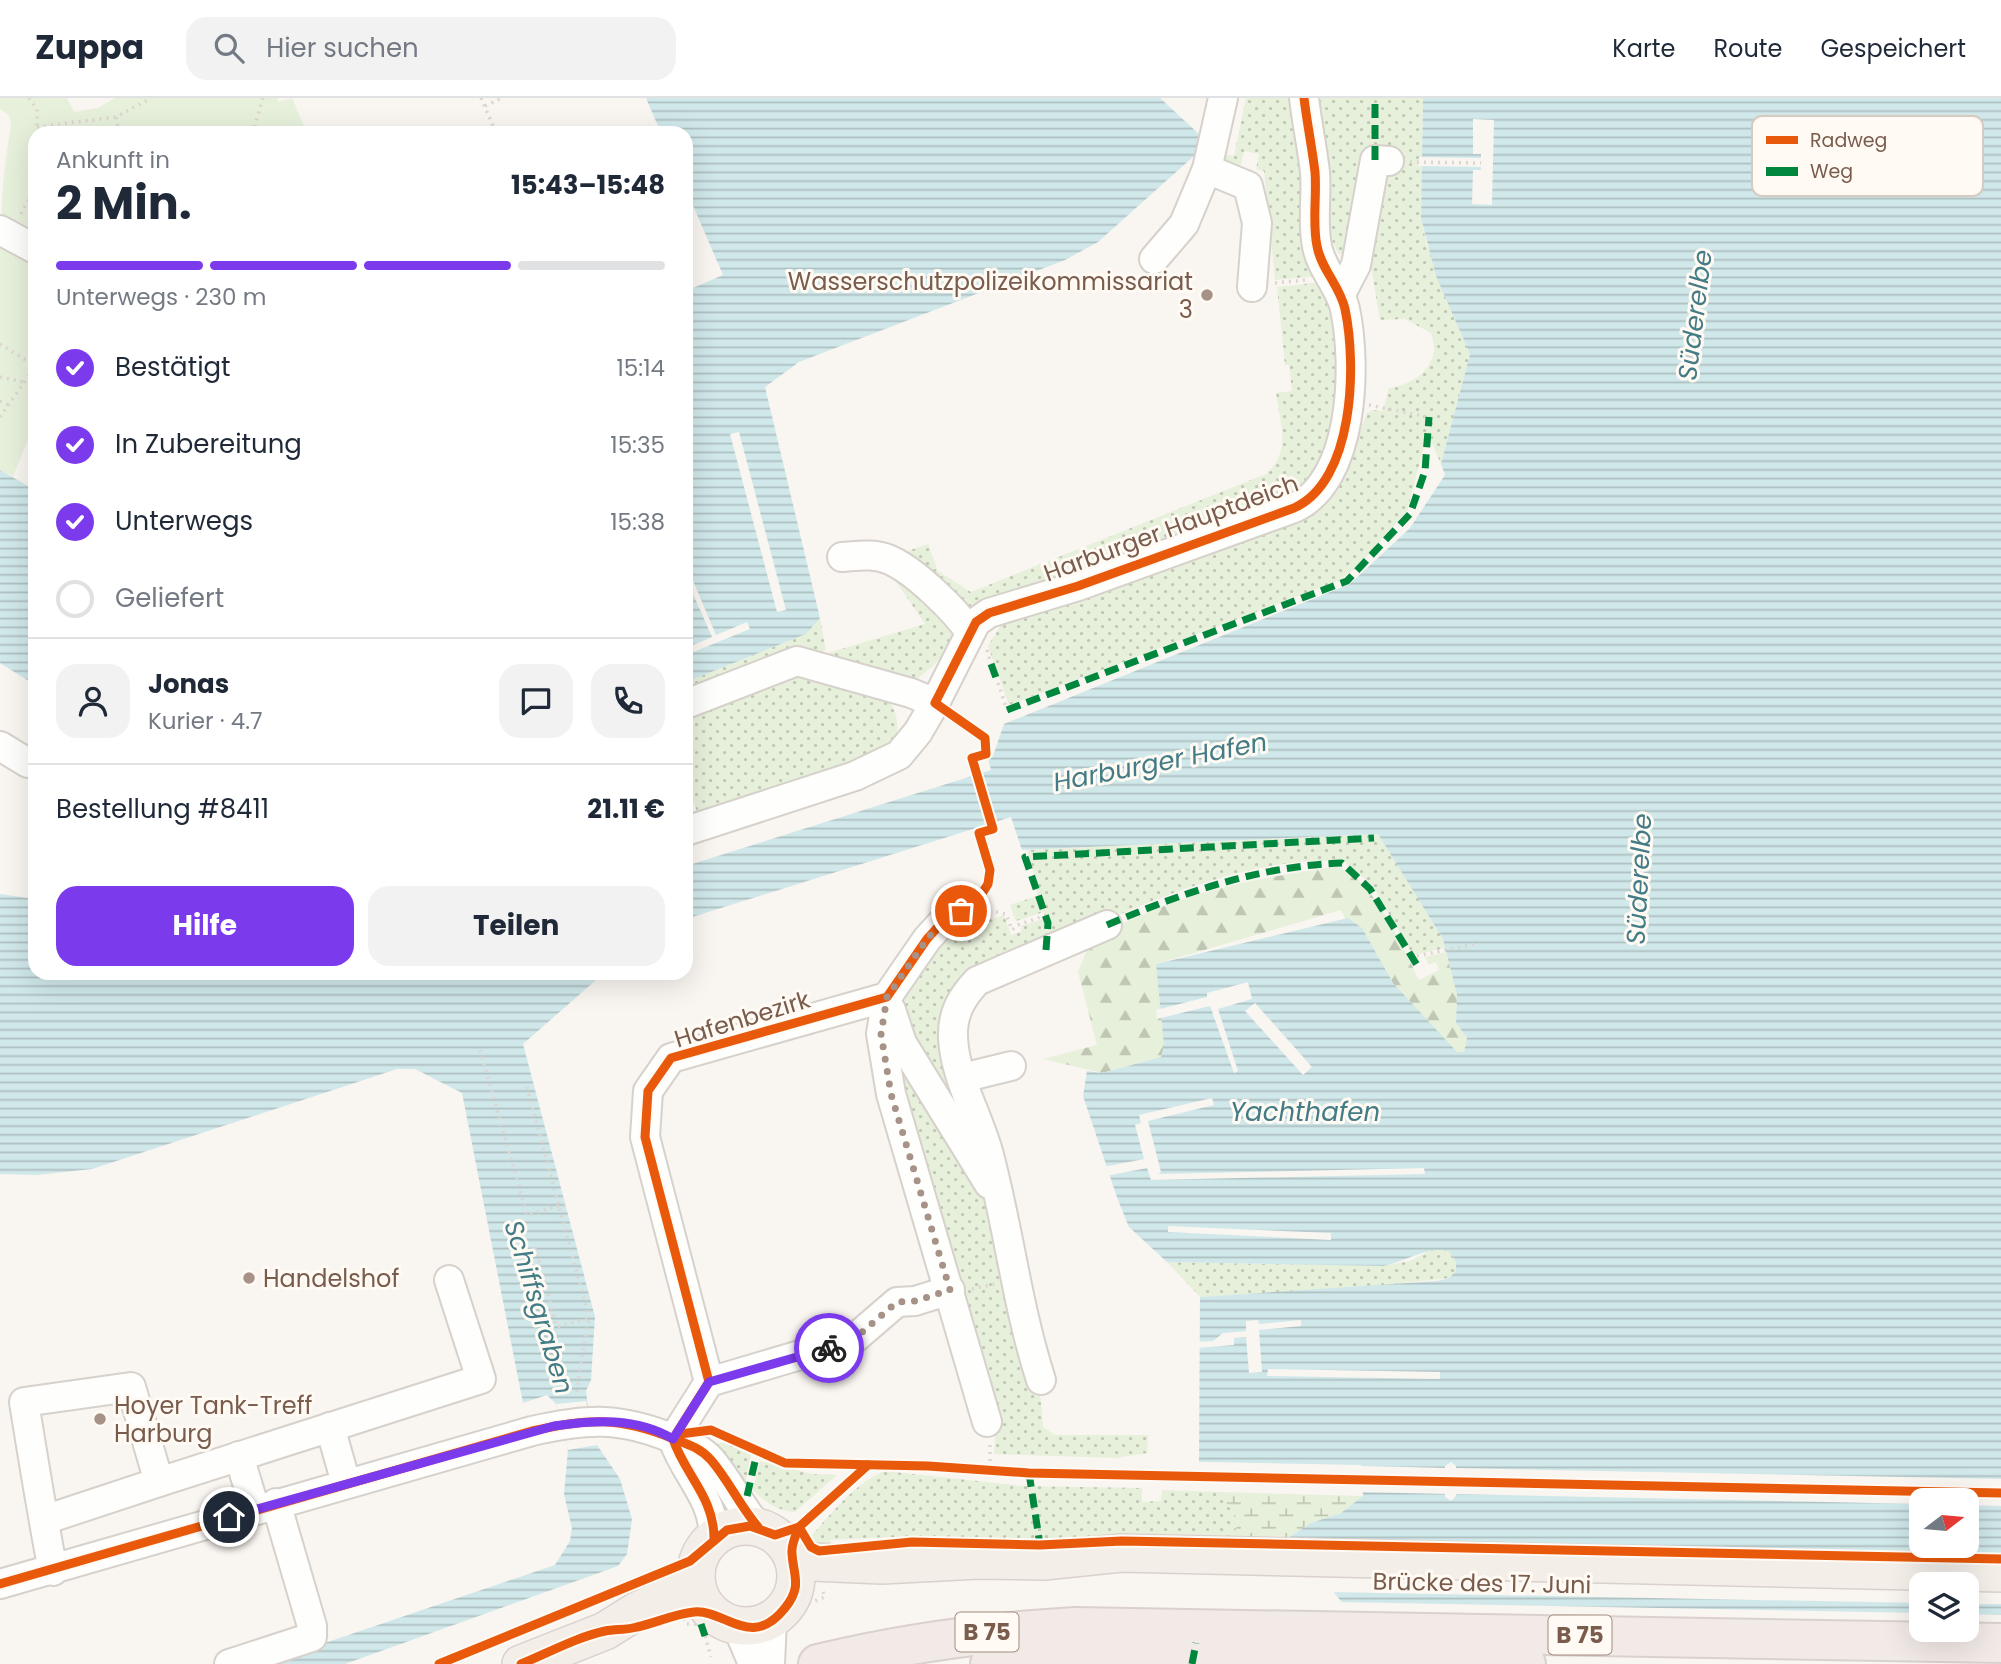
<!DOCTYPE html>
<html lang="de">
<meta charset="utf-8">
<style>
body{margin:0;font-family:Poppins,sans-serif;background:#f2f2f3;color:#1f2937;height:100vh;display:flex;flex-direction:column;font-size:26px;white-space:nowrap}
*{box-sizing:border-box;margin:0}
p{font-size:23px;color:#747a83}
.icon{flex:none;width:38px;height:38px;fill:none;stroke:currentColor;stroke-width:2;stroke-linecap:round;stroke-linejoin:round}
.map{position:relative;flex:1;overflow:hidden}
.sheet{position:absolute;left:28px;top:28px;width:665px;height:854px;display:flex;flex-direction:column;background:#fff;border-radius:21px;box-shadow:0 7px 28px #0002}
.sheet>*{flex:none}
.needle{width:46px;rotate:74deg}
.buttons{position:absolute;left:1909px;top:1390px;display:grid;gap:14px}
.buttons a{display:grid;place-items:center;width:70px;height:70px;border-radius:14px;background:#fff;box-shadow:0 7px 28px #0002;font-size:35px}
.pin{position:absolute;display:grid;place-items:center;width:60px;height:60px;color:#fff;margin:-30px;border:4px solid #fff;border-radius:50%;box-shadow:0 2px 7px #0007}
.courier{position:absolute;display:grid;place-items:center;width:70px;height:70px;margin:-35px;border:5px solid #7c3aed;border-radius:50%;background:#fff;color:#222;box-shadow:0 2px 9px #0007}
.head em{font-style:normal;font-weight:700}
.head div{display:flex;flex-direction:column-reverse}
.head{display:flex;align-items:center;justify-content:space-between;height:119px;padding:0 28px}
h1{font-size:46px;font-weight:700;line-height:52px}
.bar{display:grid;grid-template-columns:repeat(4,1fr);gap:10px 7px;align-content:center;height:84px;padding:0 28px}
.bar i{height:9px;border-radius:5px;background:#e0e1e3}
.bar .active{background:#7c3aed}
.bar p{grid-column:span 4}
.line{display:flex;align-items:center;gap:18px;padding:0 28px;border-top:2px solid #e0e1e3}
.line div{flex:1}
.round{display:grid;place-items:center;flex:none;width:74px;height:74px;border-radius:21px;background:#f2f2f3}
ol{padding:0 28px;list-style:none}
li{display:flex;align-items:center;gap:21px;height:77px}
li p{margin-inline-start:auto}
li .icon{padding:7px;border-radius:50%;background:#7c3aed;color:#fff;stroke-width:4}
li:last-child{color:#747a83}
li i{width:38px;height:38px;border:4px solid #e0e1e3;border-radius:50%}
.action{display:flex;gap:14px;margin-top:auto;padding:14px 28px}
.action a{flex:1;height:80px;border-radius:21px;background:#7c3aed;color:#fff;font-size:28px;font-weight:700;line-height:80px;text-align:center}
.action a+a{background:#f2f2f3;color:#1f2937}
header{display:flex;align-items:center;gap:42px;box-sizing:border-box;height:98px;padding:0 35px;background:#fff;border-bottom:2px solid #e0e1e3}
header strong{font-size:33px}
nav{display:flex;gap:38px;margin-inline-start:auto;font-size:24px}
.search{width:490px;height:63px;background:#f2f2f3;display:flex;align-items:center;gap:18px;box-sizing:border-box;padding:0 24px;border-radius:21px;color:#747a83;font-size:26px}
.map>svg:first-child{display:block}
.grass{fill:url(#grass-dots)}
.forest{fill:url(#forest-firs)}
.wetland{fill:url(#wetland-marsh)}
.green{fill:#e7f0db}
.water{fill:url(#water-rules);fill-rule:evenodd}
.pier{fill:#f9f5f0}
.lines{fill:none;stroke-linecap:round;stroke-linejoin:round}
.minor-casing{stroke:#d7d1cb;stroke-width:32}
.major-casing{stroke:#dad1cc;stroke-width:40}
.highway-casing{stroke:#dad1cc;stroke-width:42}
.path{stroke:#dcd5d0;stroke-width:3.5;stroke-dasharray:2 5;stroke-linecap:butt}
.minor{stroke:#fefefd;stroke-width:28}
.major{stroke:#f3eee8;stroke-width:37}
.highway{stroke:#f2eae7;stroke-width:38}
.quiet{stroke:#00873e;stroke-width:7;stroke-dasharray:14 7;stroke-linecap:butt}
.cycleway-casing{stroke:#fffaf3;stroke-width:13}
.cycleway{stroke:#e8590c;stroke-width:9}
.done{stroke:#a69286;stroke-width:7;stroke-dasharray:0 12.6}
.route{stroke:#7c3aed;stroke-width:9}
.poi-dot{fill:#a69286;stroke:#fffaf3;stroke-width:2.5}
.labels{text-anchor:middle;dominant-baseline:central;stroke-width:6;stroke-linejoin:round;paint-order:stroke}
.shield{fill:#fffaf3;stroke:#a28b7f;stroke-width:2}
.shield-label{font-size:23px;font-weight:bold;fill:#7a5c4d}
.poi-label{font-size:24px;fill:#7a5c4d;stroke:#fffaf3;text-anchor:start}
.street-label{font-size:24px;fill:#7a5c4d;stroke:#fffaf3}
.water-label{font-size:26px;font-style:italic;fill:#437c86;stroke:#fffaf3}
.key{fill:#fffaf3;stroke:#d7cbc1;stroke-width:2}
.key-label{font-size:19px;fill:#7a5c4d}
</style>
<header>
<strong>Zuppa</strong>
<div class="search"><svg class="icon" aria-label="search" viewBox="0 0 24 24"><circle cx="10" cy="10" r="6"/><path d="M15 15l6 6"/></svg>Hier suchen</div>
<nav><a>Karte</a><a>Route</a><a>Gespeichert</a></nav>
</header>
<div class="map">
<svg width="2001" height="1566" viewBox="0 0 2001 1566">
<defs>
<pattern id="grass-dots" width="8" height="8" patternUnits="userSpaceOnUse" patternTransform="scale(1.75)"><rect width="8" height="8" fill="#e7f0db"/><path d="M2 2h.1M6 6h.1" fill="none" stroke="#c0c6b4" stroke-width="1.8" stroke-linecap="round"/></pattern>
<pattern id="forest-firs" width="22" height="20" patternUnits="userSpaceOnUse" patternTransform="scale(1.75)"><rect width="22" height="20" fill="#e7f0db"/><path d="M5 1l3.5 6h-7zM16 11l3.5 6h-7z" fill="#c0c6b4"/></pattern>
<pattern id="wetland-marsh" width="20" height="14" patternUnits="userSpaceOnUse" patternTransform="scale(1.75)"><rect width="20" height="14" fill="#e7f0db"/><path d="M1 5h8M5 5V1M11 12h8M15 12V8" fill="none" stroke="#c0c6b4"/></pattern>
<pattern id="water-rules" width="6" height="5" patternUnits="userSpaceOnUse" patternTransform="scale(1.75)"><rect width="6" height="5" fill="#d0e8ea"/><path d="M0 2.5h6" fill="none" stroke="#aebfc0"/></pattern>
</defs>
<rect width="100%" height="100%" fill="#f9f5f0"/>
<g class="grass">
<path d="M1246,0H1296L1318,178L1275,182L1264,73L1256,71L1259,56L1244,53L1240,70L1224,66L1222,56L1234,58Z"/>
<path d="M1318,0H1423L1421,120L1427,148L1470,256L1441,366L1431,343L1426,341L1407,413L1357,469L1338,483L1009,607L988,548L1003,524L1069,506L1315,415L1337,394L1367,315L1373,312L1383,313L1389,290C1417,287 1443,264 1431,235L1405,221L1380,222L1369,157L1376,110L1393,57L1344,157L1338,155L1331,140L1329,75Z"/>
<path d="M1322,184L1336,205L1342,306L1325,366L1298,399L976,508L968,509L899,456L928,446L938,473L971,494L1266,376C1292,353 1280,326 1276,295L1292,293L1289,267H1285L1277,189Z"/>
<path d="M895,482L928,503L955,534C951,554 932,569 916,582L808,561L925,526Z"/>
<path d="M820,520L826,552L686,600V584L806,536Z"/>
<path d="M802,572L887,600C899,614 900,635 893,651L700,723L686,681V611Z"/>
<path d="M1378,736L1443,841L1445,850L1413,857L1373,788L1344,763C1223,755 1063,842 956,895L974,1041L919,967L902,907L906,895L939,848L965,830L1004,817L1011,837L1022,833L1021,828L1046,820L1044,814L1016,823L1010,807L1037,798V787L1027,752Z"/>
<path d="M889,935L983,1088L1019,1237L1041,1302L1043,1329L1055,1337H1148L1147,1355L1116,1360L994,1356L996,1317L908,1017Z"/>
<path d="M1435,1150L1449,1153L1456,1164V1173L1449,1180L1339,1192L1200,1199L1167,1164L1383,1168L1410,1163Z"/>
<path d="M725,1344L751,1357L745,1386L742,1387L708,1348Z"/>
<path d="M760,1363L813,1376L837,1377L795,1414C777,1413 765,1404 753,1392Z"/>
<path d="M885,1373L1022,1388L1142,1390V1404L1161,1403L1162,1392L1219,1394L1239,1423L1233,1438L1119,1435L1109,1441L889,1439L830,1442L829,1449L814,1444L812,1437C833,1414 855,1385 885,1373Z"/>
</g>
<path class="forest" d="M1337,769C1373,780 1403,849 1419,882L1439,872L1436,864L1429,867L1425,859L1446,854L1457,897L1456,925L1467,940L1464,954L1457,955L1376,882L1341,812L1156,866L1164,949L1161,959L1102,975L1043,961L1097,947L1078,874L1091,842C1168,798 1250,780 1337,769Z"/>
<path class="wetland" d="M1219,1394L1363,1398L1341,1415L1311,1425L1289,1439L1233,1438L1239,1423Z"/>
<g class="green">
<path d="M0,0H67L74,14L98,10L115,0H277L279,4L292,0L307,35H35V138C25,132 9,125 2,116C0,101 8,45 11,27L9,17L0,11Z"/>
<path d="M0,147L35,168V325L13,378L0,372Z"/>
</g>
<g class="water">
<path d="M646,0H1160L1200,37L1195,57L1098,144L1065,162L799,264L765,289L820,520L806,536L686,584V193L723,177L686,91V35H661Z"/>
<path d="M1423,0H2001V1566H1392L1289,1439L1311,1425L1341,1415L1363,1398L1361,1367L1199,1364L1200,1199L1437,1183L1449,1180L1456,1173V1164L1449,1153C1427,1148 1406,1163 1384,1168L1167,1164L1129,1129L1118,1102L1083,998L1087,973L1102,975L1161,959L1164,949L1156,866L1348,820L1362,830L1393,885L1457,954H1464L1467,940L1456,925L1457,897L1443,841L1378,736L1022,752L1011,719L686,821V768L991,672L988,660L993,658L1004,626L1350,486L1410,430L1445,377L1441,366L1470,256L1436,178L1421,120ZM1451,1364L1456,1368V1398L1451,1403L1445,1399V1368ZM1922,1402H1967V1447H1922ZM1922,1486H1967V1531H1922Z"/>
<path d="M0,372L35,392V587L0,565Z"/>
<path d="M0,796L35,801V875H604L523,946L595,1219L591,1282L586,1293L590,1323L597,1347L620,1381L632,1421L627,1456L618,1468L345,1566H263L555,1467L570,1443L572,1430L564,1396L568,1352L556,1306L547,1297L523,1305L462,995L415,971H397L92,1071L36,1077L0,1076Z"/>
</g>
<g class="pier">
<path d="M1473,21L1494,22L1492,107L1472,106L1473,72H1481V69L1418,68L1419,59L1481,60V56H1473Z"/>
<path d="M739,334L786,512L777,514L730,336Z"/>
<path d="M686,466L716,537L747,524L750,531L686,557V550L712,539L686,480Z"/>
<path d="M1248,884L1252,901L1218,911L1238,973L1234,975L1210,908L1157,921L1156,912L1207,899V895Z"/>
<path d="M1255,905L1312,969L1303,977L1245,913Z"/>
<path d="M1212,1000L1214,1007L1148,1023L1161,1074L1158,1076L1424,1070L1425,1076L1151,1082L1147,1070L1106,1078L1103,1069L1144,1061L1135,1027L1141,1025L1139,1017Z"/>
<path d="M1168,1128L1331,1135V1142L1168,1134Z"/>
<path d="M1258,1222L1259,1226L1301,1222V1228L1259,1232L1262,1274L1249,1275L1246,1239L1234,1240V1247L1196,1250V1244L1213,1243L1223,1235L1246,1233V1223Z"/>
<path d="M1268,1271L1440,1274V1281L1267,1278Z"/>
<path d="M586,1303L597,1347L568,1352L556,1306Z"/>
<path d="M1195,1364L1449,1370V1396L1359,1394L1358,1370L1199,1368Z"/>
<path d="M1453,1370L2001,1381V1408L1967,1407V1402H1922L1921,1406L1453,1396Z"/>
<path d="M1286,1441L2001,1455V1506H1967V1486H1922L1921,1505L1329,1494Z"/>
<path d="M1337,1504L1921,1515L1922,1531H1967V1516L2001,1517V1566H1387Z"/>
</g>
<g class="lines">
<g class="minor-casing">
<g id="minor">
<path d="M1207,71L1248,88L1257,125L1252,189"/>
<path d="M0,132L35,151"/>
<path d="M1154,161L1184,126L1207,71L1223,0"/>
<path d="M1341,196L1356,167L1375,62L1389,63"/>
<path d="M842,459C858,458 874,455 890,462C915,473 955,512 970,534"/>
<path d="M686,606L797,563L911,595L935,605"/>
<path d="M0,648L28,665"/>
<path d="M686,733L855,678L899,657L918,634L935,605L976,524L989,515L1078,488L1294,410C1354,383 1357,268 1345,211C1340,188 1321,171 1317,148C1312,125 1317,98 1315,74C1312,49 1307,25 1304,0"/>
<path d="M974,808L948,818L927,841L887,899L881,936L891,996L987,1324"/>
<path d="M891,912L902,945L989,1086"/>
<path d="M962,980L1011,968"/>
<path d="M1041,1282C1017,1208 1009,1132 989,1057C979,1019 955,980 953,940C952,916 961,900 977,883L1107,827"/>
<path d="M709,1284L645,1039L648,993L671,960L887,899"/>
<path d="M330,1329L346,1385"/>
<path d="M673,1341L709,1284L854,1241L897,1204L915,1203L950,1192"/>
<path d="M673,1341C685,1377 714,1399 714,1440"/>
<path d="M239,1358L255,1411"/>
<path d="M159,1384L481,1281L449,1182"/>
<path d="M44,1422L159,1384L131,1289L24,1304C33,1360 42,1416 53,1473"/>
<path d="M0,1486L532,1333C589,1320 620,1319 674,1341C690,1347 700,1350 711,1362C729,1383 740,1408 758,1429"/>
<path d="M737,1528L753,1566"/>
<path d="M229,1566L312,1539V1528L276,1405"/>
<path d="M770,1566L772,1522"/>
</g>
</g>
<g class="major-casing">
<g id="major">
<circle cx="746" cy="1478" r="50"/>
<path d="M792,1455L812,1464L882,1467L978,1462L1044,1463L1121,1455L2001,1475"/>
<path d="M521,1566L605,1533L637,1513L683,1491L696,1475"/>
</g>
</g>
<g class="highway-casing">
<g id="highway">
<path d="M818,1566C904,1545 987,1534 1075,1529L2001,1545"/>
<path d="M990,1566L1159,1559L1526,1566"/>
</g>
</g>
<g class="path">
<path d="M29,0L37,11V35"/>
<path d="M481,0L496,35"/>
<path d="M485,8L502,0"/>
<path d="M37,29L116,19"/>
<path d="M119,35L116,19L151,0"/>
<path d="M257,35L254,30L263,0"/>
<path d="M1410,64L1481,65"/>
<path d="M686,102V103"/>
<path d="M21,116L35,90"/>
<path d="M1275,185L1305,182"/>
<path d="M0,246L35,268"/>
<path d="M0,279L24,284"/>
<path d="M0,303L9,307"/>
<path d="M1369,307L1429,319"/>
<path d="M0,319L35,269"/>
<path d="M987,552L991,566"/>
<path d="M998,585L1007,612"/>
<path d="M976,659L986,656"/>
<path d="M985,756L990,772L985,790"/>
<path d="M996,814L1006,816L1012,832L1018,827L1046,817"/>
<path d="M1417,858L1479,845"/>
<path d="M480,952L527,1117L565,1106"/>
<path d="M527,989L589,1220"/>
<path d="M535,1149L557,1229L589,1220L576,1296"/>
<path d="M972,1191L995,1186"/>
<path d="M990,1347V1373"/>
<path d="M778,1421L794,1427"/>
<path d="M794,1520L807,1506L825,1499L823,1494"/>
<path d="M684,1521L685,1526H701L714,1533"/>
<path d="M705,1538L711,1559"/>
</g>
<use href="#minor" class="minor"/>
<use href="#major" class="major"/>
<use href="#highway" class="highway"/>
<g class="quiet">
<path d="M1375,62V0"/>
<path d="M991,566L998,585"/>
<path d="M1007,612L1347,483L1410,416L1425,373L1429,319"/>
<path d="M1107,827C1182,795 1259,768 1342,765L1370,791L1420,872"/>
<path d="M1046,852L1048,825L1025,759L1374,740"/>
<path d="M1029,1375L1040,1447"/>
<path d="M747,1398L757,1355"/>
<path d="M701,1526L705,1538"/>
<path d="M1192,1566L1196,1545"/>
</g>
<g class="cycleway-casing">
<g id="cycleway">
<path d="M673,1341L709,1284L645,1039L648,993L671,960L887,899L927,841L948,818L974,808L988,786L990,772L979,735L993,731L972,660L986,656L985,640L935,605L976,524L989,515L1078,488L1294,410C1354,383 1357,268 1345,211C1340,188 1321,171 1317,148C1312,125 1317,98 1315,74C1312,49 1307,25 1304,0"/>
<path d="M673,1341L680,1336L711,1332L785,1365L928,1368L1029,1375L2001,1395"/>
<path d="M673,1341C685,1377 714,1399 714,1440"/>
<path d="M799,1429L811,1449L819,1453L912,1444L1040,1447L1122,1443L2001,1461"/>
<path d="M0,1486L532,1333C589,1320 620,1319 674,1341C690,1347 700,1350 711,1362C729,1383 740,1408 758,1429"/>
<path d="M439,1566L690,1463L727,1432L750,1428L775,1437L799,1429L868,1367"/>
<path d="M521,1566C548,1555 577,1539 605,1533C616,1531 627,1532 637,1529C656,1525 674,1516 694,1514C725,1511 751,1553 785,1510C803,1488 793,1477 792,1455C791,1447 796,1437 799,1429"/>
</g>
</g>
<use href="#cycleway" class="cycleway"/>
</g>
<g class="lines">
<path class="done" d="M829,1250L854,1241L897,1204L915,1203L950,1192L891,996L881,936L887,899L927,841L948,818L961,813"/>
<path class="route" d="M229,1419L554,1328C594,1322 636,1319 673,1341L709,1284L829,1250"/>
</g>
<g class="poi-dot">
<circle cx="1207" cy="197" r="7"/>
<circle cx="249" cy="1180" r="7"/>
<circle cx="100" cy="1321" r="7"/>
</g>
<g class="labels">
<g class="shield">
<rect x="955.5" y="1514.5" width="63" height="39" rx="5"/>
<rect x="1548.5" y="1517.5" width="63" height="39" rx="5"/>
</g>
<g class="shield-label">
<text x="987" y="1534">B 75</text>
<text x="1580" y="1537">B 75</text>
</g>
<g class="poi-label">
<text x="1193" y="183" text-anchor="end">Wasserschutzpolizeikommissariat<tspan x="1193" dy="28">3</tspan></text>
<text x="263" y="1180">Handelshof</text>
<text x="114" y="1307">Hoyer Tank-Treff<tspan x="114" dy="28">Harburg</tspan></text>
</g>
<g class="street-label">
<text transform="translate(1171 430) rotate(-20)">Harburger Hauptdeich</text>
<text transform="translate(742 921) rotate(-17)">Hafenbezirk</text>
<text transform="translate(1482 1485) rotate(1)">Brücke des 17. Juni</text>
</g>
<g class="water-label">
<text transform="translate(1695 217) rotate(-83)">Süderelbe</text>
<text transform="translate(1160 664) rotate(-11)">Harburger Hafen</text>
<text transform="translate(1639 781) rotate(-87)">Süderelbe</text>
<text x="1305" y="1014">Yachthafen</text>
<text transform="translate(539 1209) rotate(73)">Schiffsgraben</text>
</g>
</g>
<rect x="1752" y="18" width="231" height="80" rx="10" class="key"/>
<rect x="1766" y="38" width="32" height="8" fill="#e8590c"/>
<rect x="1766" y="69" width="32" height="9" fill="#00873e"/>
<g class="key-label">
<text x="1810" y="49">Radweg</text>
<text x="1810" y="80">Weg</text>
</g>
</svg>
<div class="buttons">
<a><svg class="needle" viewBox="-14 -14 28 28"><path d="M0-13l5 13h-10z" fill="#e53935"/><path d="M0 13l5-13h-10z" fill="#747a83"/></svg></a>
<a><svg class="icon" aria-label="layers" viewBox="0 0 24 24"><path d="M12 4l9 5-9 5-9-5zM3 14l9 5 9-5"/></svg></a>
</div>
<div class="pin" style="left:961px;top:813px;background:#ea580c"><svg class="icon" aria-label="bag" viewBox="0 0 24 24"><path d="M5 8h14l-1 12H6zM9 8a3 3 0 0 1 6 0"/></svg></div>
<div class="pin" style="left:229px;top:1419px;background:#1f2937"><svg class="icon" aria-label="home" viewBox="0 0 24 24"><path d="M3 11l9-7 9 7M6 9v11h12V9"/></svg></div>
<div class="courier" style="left:829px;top:1250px"><svg class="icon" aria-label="bike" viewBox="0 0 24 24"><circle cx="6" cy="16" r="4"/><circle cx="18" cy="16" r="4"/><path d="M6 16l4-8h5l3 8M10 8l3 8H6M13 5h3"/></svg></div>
<section class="sheet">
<div class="head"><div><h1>2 Min.</h1><p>Ankunft in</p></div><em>15:43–15:48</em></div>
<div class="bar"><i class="active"></i><i class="active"></i><i class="active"></i><i></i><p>Unterwegs · 230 m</p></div>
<ol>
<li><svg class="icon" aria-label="check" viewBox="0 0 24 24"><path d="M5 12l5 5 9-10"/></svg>Bestätigt<p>15:14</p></li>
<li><svg class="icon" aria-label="check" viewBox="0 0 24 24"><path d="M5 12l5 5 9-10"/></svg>In Zubereitung<p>15:35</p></li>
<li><svg class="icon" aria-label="check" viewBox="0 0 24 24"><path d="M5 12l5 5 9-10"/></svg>Unterwegs<p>15:38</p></li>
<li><i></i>Geliefert</li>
</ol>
<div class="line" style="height:126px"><a class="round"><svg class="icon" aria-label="person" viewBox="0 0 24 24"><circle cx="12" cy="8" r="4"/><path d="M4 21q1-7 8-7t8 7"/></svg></a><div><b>Jonas</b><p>Kurier · 4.7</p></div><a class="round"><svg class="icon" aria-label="chat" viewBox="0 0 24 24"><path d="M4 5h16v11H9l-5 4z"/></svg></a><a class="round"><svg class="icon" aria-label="phone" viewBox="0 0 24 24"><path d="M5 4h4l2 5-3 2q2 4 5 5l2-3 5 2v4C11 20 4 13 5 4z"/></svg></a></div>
<div class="line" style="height:91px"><div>Bestellung #8411</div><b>21.11 €</b></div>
<div class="action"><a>Hilfe</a><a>Teilen</a></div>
</section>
</div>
